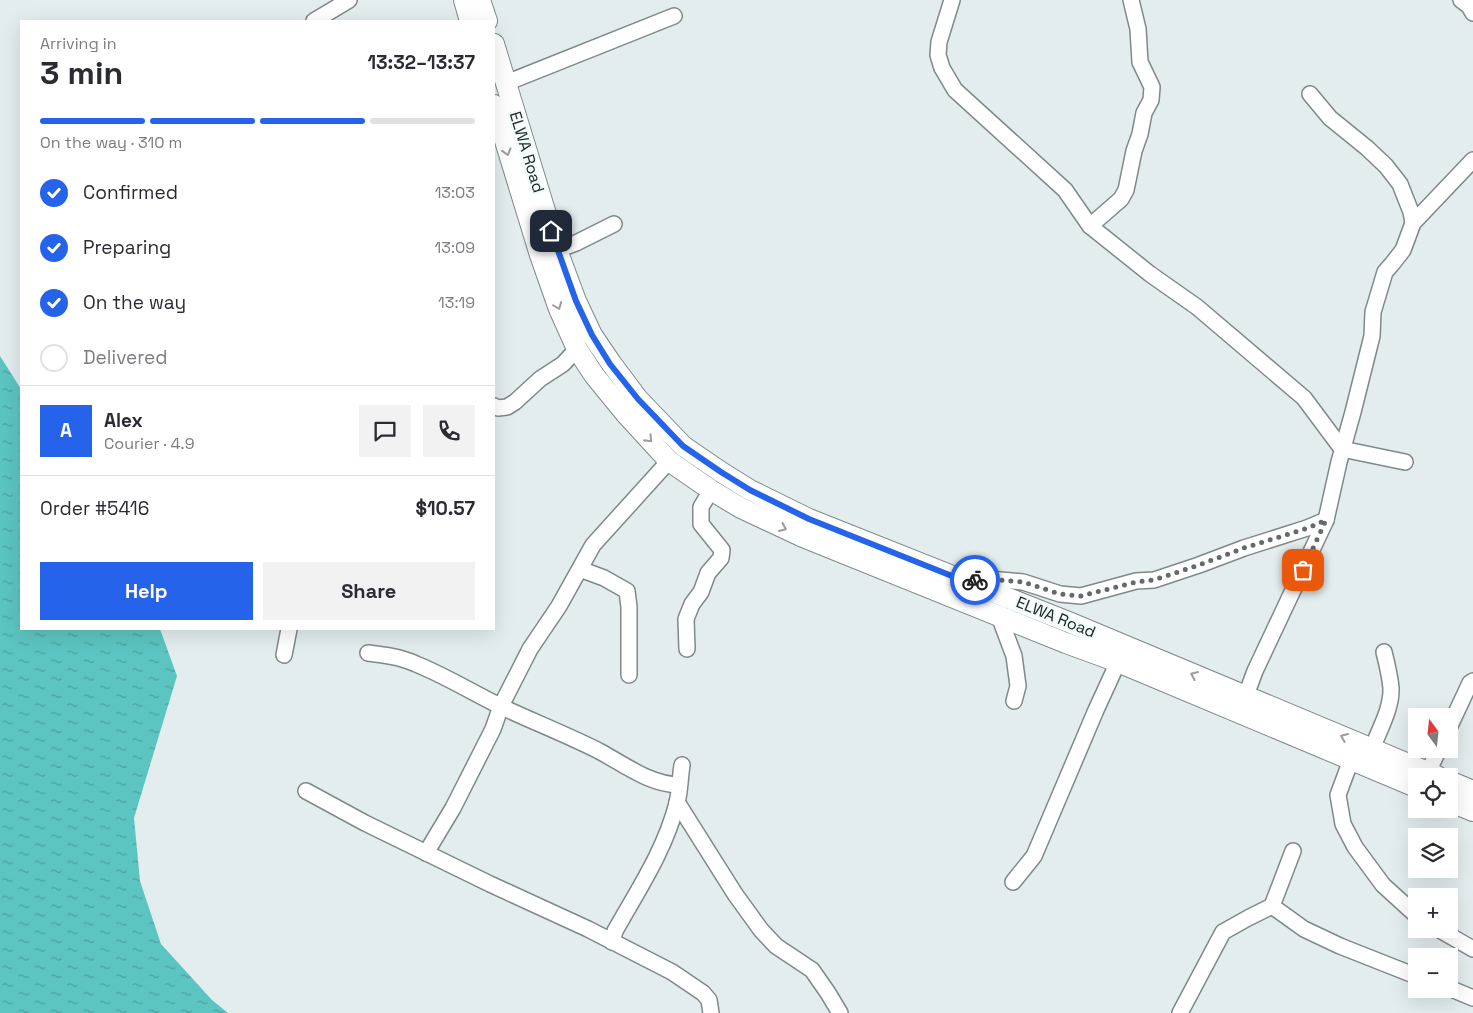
<!DOCTYPE html>
<meta charset="utf-8">
<style>
body{margin:0;font-family:"Space Grotesk",sans-serif;background:#f2f2f3;color:#2b2b33;height:100vh;display:flex;flex-direction:column;font-size:19px;white-space:nowrap}
*{box-sizing:border-box;margin:0}
p{font-size:16px;color:#7c7c81}
.icon{flex:none;width:28px;height:28px;fill:none;stroke:currentColor;stroke-width:2;stroke-linecap:round;stroke-linejoin:round}
.map{position:relative;flex:1;overflow:hidden}
.drawer{position:absolute;left:20px;top:20px;width:475px;height:610px;display:flex;flex-direction:column;background:#fff;border-radius:0px;box-shadow:0 5px 20px #0002}
.drawer>*{flex:none}
.needle{width:32px;rotate:345deg}
.fabs{position:absolute;left:1408px;top:708px;display:grid;gap:10px}
.fabs a{display:grid;place-items:center;width:50px;height:50px;border-radius:0px;background:#fff;box-shadow:0 5px 20px #0002;font-size:25px}
.pin{position:absolute;display:grid;place-items:center;width:42px;height:42px;color:#fff;margin:-21px;border-radius:10px;box-shadow:0 2px 8px #0006}
.courier{position:absolute;display:grid;place-items:center;width:50px;height:50px;margin:-25px;border:4px solid #2563eb;border-radius:50%;background:#fff;color:#222;box-shadow:0 1px 6px #0007}
.summary em{font-style:normal;font-weight:600}
.summary div{display:flex;flex-direction:column-reverse}
.summary{display:flex;align-items:center;justify-content:space-between;height:85px;padding:0 20px}
h1{font-size:32px;font-weight:600;line-height:38px}
.bar{display:grid;grid-template-columns:repeat(4,1fr);gap:8px 5px;align-content:center;height:60px;padding:0 20px}
.bar i{height:6px;border-radius:4px;background:#e1e1e2}
.bar .selected{background:#2563eb}
.bar p{grid-column:span 4}
.line{display:flex;align-items:center;gap:12px;padding:0 20px;border-top:1px solid #e1e1e2}
.line div{flex:1}
.round{display:grid;place-items:center;flex:none;width:52px;height:52px;border-radius:0px;background:#f2f2f3}
ol{padding:0 20px;list-style:none}
li{display:flex;align-items:center;gap:15px;height:55px}
li p{margin-inline-start:auto}
li .icon{padding:5px;border-radius:50%;background:#2563eb;color:#fff;stroke-width:4}
li:last-child{color:#7c7c81}
li i{width:28px;height:28px;border:2px solid #e1e1e2;border-radius:50%}
.cta{display:flex;gap:10px;margin-top:auto;padding:10px 20px}
.cta a{flex:1;height:58px;border-radius:0px;background:#2563eb;color:#fff;font-size:20px;font-weight:600;line-height:58px;text-align:center}
.cta a+a{background:#f2f2f3;color:#2b2b33}
.map>svg:first-child{display:block}
.water{fill:url(#water-ripples)}
.lines{fill:none;stroke-linecap:round;stroke-linejoin:round}
.minor-casing{stroke:#7f8988;stroke-width:18}
.major-casing{stroke:#7f8988;stroke-width:22}
.minor{stroke:#fff;stroke-width:15}
.major{stroke:#fff;stroke-width:20}
.oneway{stroke:#9b9c9c}
.done{stroke:#646a6a;stroke-width:5;stroke-dasharray:0 9}
.route{stroke:#2563eb;stroke-width:6}
.labels{text-anchor:middle;dominant-baseline:central;stroke-width:5;stroke-linejoin:round;paint-order:stroke}
.street-label{font-size:16px;fill:#202424;stroke:#f0fbfa}
</style>
<div class="map">
<svg width="1473" height="1013" viewBox="0 0 1473 1013">
<defs>
<pattern id="water-ripples" width="26" height="14" patternUnits="userSpaceOnUse" patternTransform="scale(1.25)"><rect width="26" height="14" fill="#5cc5c1"/><path d="M2 4q2-2 4 0t4 0M15 11q2-2 4 0t4 0" fill="none" stroke="#4ca09d"/></pattern>
</defs>
<rect width="100%" height="100%" fill="#e3eded"/>
<path class="water" d="M0,356L21,389V629H160L177,676L134,818L140,881L161,944L212,1000L228,1013H0Z"/>
<g class="lines">
<g class="minor-casing">
<g id="minor">
<path d="M952,0L939,42L938,55L942,68L955,90L1065,190L1090,226L1150,274L1197,307L1304,398L1342,449L1405,462"/>
<path d="M1461,0L1469,6L1473,13"/>
<path d="M314,21L349,0"/>
<path d="M506,83L674,16"/>
<path d="M1310,94L1330,118L1367,148L1386,166L1400,184L1411,212L1413,223"/>
<path d="M1090,226L1121,199L1126,190L1134,151L1140,134L1144,113L1151,100L1152,87L1140,62L1138,29L1131,0"/>
<path d="M557,250L576,243L614,224"/>
<path d="M494,406L498,408L507,407L515,402L540,379L563,364L577,349"/>
<path d="M580,569L604,578L627,591L629,607V675"/>
<path d="M969,580L989,579L1023,582L1060,594L1081,596L1136,581L1154,580L1199,565L1244,548L1307,528L1326,520"/>
<path d="M999,616L1014,656L1018,686L1014,701"/>
<path d="M687,649L686,619L692,604L701,592L708,573L721,558L722,550L701,524V507L711,490"/>
<path d="M368,653C385,655 401,657 416,664C446,676 473,693 502,707C534,722 567,735 599,751C625,765 649,784 679,785"/>
<path d="M284,655L289,629"/>
<path d="M1242,706L1255,671L1326,520L1339,462L1353,412L1372,336L1373,312L1385,272L1392,264L1403,250L1413,223L1473,160"/>
<path d="M1449,728L1470,683L1473,681"/>
<path d="M1372,749C1379,730 1392,708 1391,688C1390,676 1387,664 1384,652"/>
<path d="M1351,760L1338,795L1343,824L1355,847L1383,885L1416,915"/>
<path d="M1428,772L1439,749"/>
<path d="M306,791L365,823L490,884L588,929L672,972L703,993L709,1000L711,1013"/>
<path d="M677,802L735,894L761,930L776,946L812,970L828,993L840,1013"/>
<path d="M426,853L453,808L493,729L501,706L530,649L559,606L593,545L669,461"/>
<path d="M1013,882L1034,856L1096,710L1118,662"/>
<path d="M1272,906L1304,929L1340,946L1416,976"/>
<path d="M1438,929L1473,949"/>
<path d="M612,942L615,931C638,890 665,850 677,803C680,791 680,778 682,765"/>
<path d="M1449,988L1473,998"/>
<path d="M1180,1013L1223,932L1248,918L1272,906L1293,851"/>
</g>
</g>
<g class="major-casing">
<g id="major">
<path d="M464,0L470,21"/>
<path d="M480,0L487,21"/>
<path d="M494,44L557,250L576,301L592,335L611,363L638,399L683,446L721,472L750,490L809,519L1071,623L1437,776"/>
<path d="M494,105L540,255L559,309L577,349L594,375L625,413L669,461L711,490L741,508L803,537L1066,643L1118,662L1416,787"/>
<path d="M1449,781L1473,791"/>
<path d="M1449,801L1473,811"/>
</g>
</g>
<use href="#minor" class="minor"/>
<use href="#major" class="major"/>
</g>
<defs><path id="oneway-chevron" d="M-2-3.5L2.5 0L-2 3.5" fill="none" stroke-width="1.6" stroke-linecap="round" stroke-linejoin="round" transform="scale(1.25)"/></defs>
<g class="oneway">
<use href="#oneway-chevron" transform="translate(507 152) rotate(73)"/>
<use href="#oneway-chevron" transform="translate(558 306) rotate(69)"/>
<use href="#oneway-chevron" transform="translate(649 439) rotate(47)"/>
<use href="#oneway-chevron" transform="translate(783 528) rotate(25)"/>
<use href="#oneway-chevron" transform="translate(1194 675) rotate(-157)"/>
<use href="#oneway-chevron" transform="translate(1344 737) rotate(-157)"/>
</g>
<g class="lines">
<path class="done" d="M975,580L989,579L1023,582L1060,594L1081,596L1136,582L1154,580L1199,565L1244,548L1308,528L1326,520L1303,570"/>
<path class="route" d="M551,231L576,301L592,335L610,364L638,399L683,446L721,472L750,490L809,519L962,580H975"/>
</g>
<g class="labels">
<g class="street-label">
<text transform="translate(527 152) rotate(73)">ELWA Road</text>
<text transform="translate(1056 617) rotate(22)">ELWA Road</text>
</g>
</g>
</svg>
<div class="fabs">
<a><svg class="needle" viewBox="-14 -14 28 28"><path d="M0-13l5 13h-10z" fill="#e53935"/><path d="M0 13l5-13h-10z" fill="#7c7c81"/></svg></a>
<a><svg class="icon" aria-label="locate" viewBox="0 0 24 24"><circle cx="12" cy="12" r="6"/><path d="M12 2v4M12 18v4M2 12h4M18 12h4"/></svg></a>
<a><svg class="icon" aria-label="layers" viewBox="0 0 24 24"><path d="M12 4l9 5-9 5-9-5zM3 14l9 5 9-5"/></svg></a>
<a>+</a>
<a>−</a>
</div>
<div class="pin" style="left:1303px;top:570px;background:#ea580c"><svg class="icon" aria-label="bag" viewBox="0 0 24 24"><path d="M5 8h14l-1 12H6zM9 8a3 3 0 0 1 6 0"/></svg></div>
<div class="pin" style="left:551px;top:231px;background:#1f2937"><svg class="icon" aria-label="home" viewBox="0 0 24 24"><path d="M3 11l9-7 9 7M6 9v11h12V9"/></svg></div>
<div class="courier" style="left:975px;top:580px"><svg class="icon" aria-label="bike" viewBox="0 0 24 24"><circle cx="6" cy="16" r="4"/><circle cx="18" cy="16" r="4"/><path d="M6 16l4-8h5l3 8M10 8l3 8H6M13 5h3"/></svg></div>
<section class="drawer">
<div class="summary"><div><h1>3 min</h1><p>Arriving in</p></div><em>13:32–13:37</em></div>
<div class="bar"><i class="selected"></i><i class="selected"></i><i class="selected"></i><i></i><p>On the way · 310 m</p></div>
<ol>
<li><svg class="icon" aria-label="check" viewBox="0 0 24 24"><path d="M5 12l5 5 9-10"/></svg>Confirmed<p>13:03</p></li>
<li><svg class="icon" aria-label="check" viewBox="0 0 24 24"><path d="M5 12l5 5 9-10"/></svg>Preparing<p>13:09</p></li>
<li><svg class="icon" aria-label="check" viewBox="0 0 24 24"><path d="M5 12l5 5 9-10"/></svg>On the way<p>13:19</p></li>
<li><i></i>Delivered</li>
</ol>
<div class="line" style="height:90px"><b class="round" style="background:#2563eb;color:#fff">A</b><div><b>Alex</b><p>Courier · 4.9</p></div><a class="round"><svg class="icon" aria-label="chat" viewBox="0 0 24 24"><path d="M4 5h16v11H9l-5 4z"/></svg></a><a class="round"><svg class="icon" aria-label="phone" viewBox="0 0 24 24"><path d="M5 4h4l2 5-3 2q2 4 5 5l2-3 5 2v4C11 20 4 13 5 4z"/></svg></a></div>
<div class="line" style="height:65px"><div>Order #5416</div><b>$10.57</b></div>
<div class="cta"><a>Help</a><a>Share</a></div>
</section>
</div>
